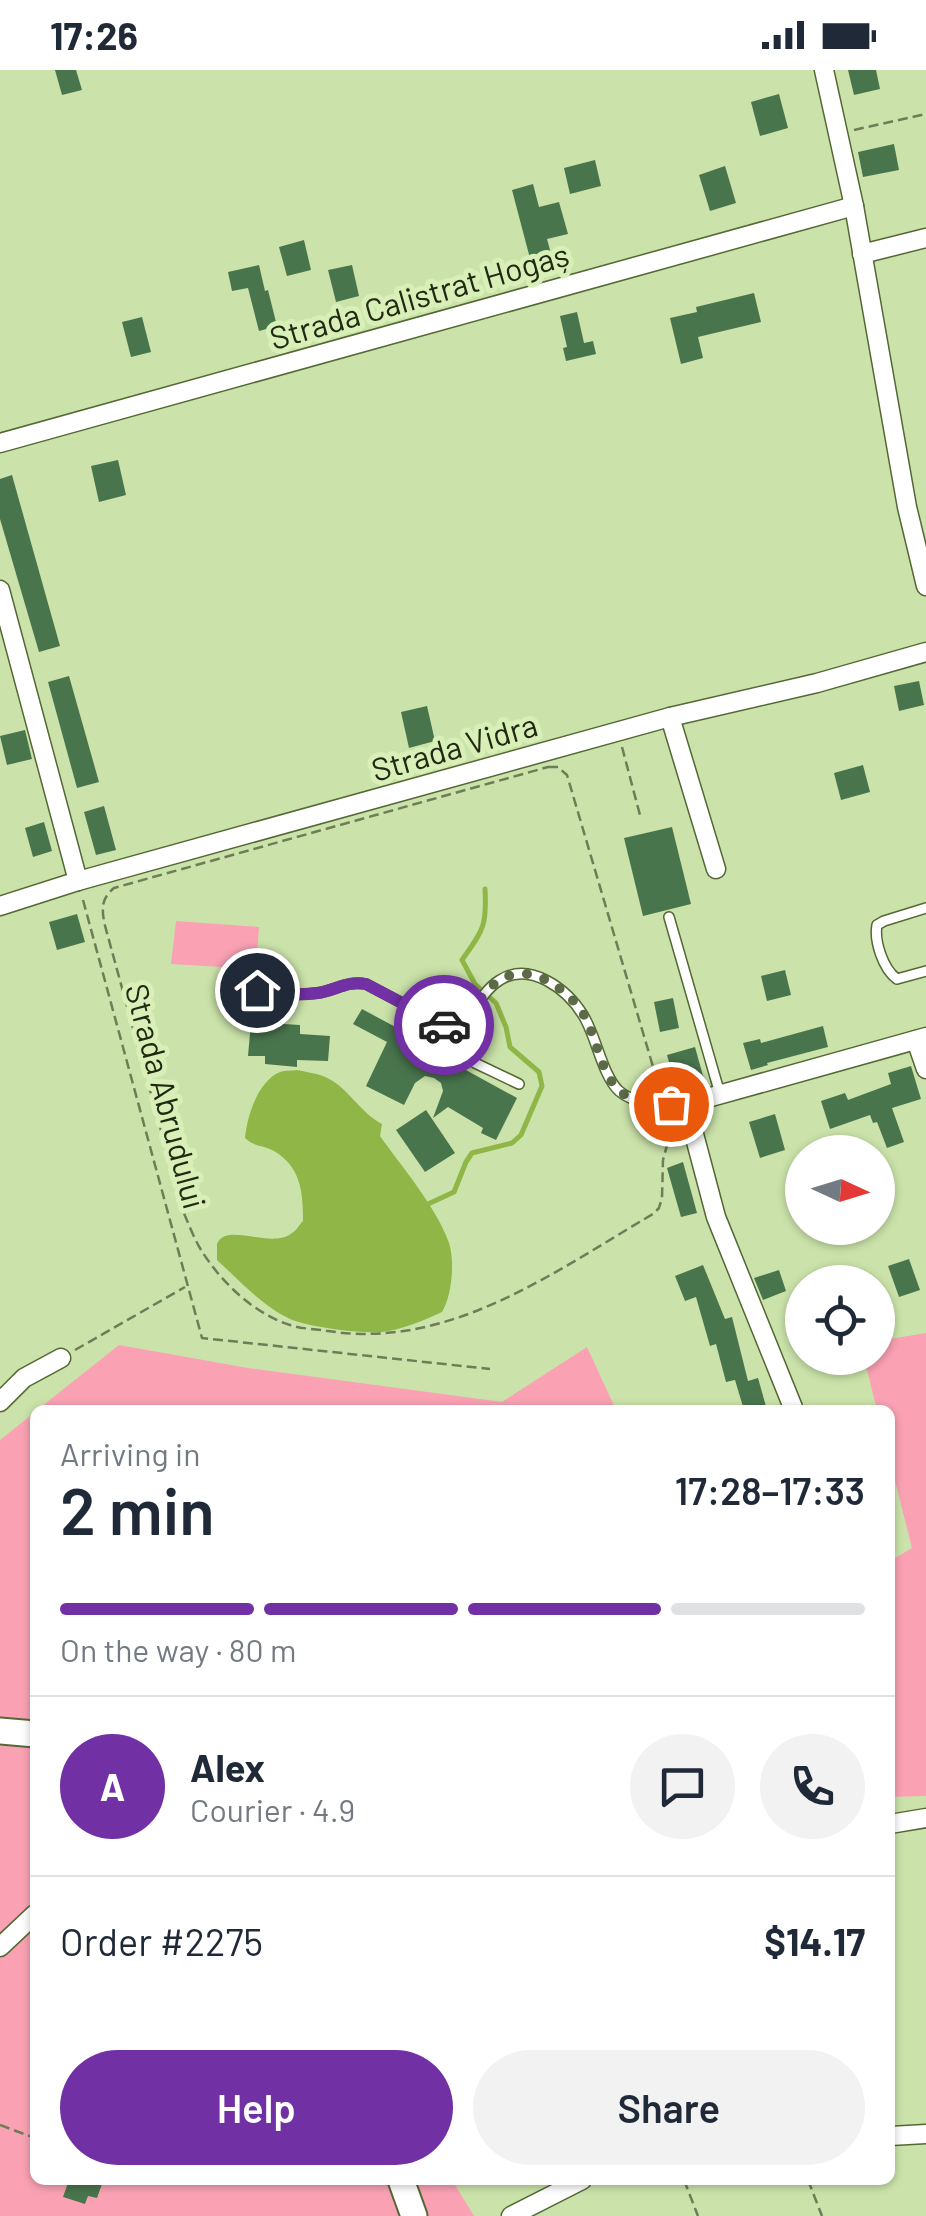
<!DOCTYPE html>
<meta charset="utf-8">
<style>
body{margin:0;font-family:Barlow,sans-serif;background:#f2f2f3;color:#1f2937;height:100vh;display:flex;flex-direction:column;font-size:38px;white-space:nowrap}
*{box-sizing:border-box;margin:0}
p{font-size:32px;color:#747a83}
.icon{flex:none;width:55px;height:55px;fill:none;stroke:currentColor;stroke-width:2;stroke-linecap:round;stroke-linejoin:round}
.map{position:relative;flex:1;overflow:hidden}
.details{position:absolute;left:30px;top:1335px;width:865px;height:780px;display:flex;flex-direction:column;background:#fff;border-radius:15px;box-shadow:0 2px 8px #0004}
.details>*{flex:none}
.needle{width:65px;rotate:94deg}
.fabs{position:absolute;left:785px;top:1065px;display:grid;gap:20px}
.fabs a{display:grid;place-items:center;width:110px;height:110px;border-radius:50%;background:#fff;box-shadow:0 2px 8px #0004;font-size:50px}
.pin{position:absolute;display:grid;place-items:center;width:85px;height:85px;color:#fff;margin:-42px;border:5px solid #fff;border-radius:50%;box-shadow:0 2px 10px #0007}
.courier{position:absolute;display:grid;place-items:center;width:100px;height:100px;margin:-50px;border:8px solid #7130a4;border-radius:50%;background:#fff;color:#222;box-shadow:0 2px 12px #0007}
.overview em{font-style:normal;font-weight:600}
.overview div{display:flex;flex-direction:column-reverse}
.overview{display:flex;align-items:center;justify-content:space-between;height:170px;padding:0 30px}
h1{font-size:65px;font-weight:600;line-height:75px}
.bar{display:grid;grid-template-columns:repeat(4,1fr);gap:15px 10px;align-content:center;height:120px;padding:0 30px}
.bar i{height:12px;border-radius:8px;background:#e0e1e3}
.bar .active{background:#7130a4}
.bar p{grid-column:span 4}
.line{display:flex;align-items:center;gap:25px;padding:0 30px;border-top:2px solid #e0e1e3}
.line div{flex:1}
.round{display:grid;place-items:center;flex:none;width:105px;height:105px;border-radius:52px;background:#f2f2f3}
.primary-button{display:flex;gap:20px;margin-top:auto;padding:20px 30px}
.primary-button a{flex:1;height:115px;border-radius:60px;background:#7130a4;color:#fff;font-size:40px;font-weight:600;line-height:115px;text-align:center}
.primary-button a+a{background:#f2f2f3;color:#1f2937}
.status{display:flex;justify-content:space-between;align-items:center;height:70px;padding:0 50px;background:#fff;direction:ltr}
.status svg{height:28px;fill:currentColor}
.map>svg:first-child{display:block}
.green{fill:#faa2b4}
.water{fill:#8fb646}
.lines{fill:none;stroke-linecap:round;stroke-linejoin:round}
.stream{stroke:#8fb646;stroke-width:5}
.building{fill:#49754d}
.lane-casing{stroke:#546834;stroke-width:12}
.street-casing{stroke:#546834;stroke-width:21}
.secondary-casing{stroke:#546834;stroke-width:29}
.path{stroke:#6e7d57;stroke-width:2.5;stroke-dasharray:10 5;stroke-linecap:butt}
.lane{stroke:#fff;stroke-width:9}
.street{stroke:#fff;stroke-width:18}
.secondary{stroke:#fff;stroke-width:25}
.done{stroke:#5c6a48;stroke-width:10;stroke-dasharray:0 18}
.route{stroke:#7130a4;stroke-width:12}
.labels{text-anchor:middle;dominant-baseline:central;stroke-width:10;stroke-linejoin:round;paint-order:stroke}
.street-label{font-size:32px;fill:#212913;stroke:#d8f0b7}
</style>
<div class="status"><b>17:26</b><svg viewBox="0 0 49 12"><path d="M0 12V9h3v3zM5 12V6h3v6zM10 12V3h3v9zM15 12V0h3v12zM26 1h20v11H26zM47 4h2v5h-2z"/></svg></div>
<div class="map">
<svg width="926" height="2146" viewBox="0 0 926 2146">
<rect width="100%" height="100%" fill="#cbe3aa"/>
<g class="green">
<path d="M176,851L259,857L256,899L171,894Z"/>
<path d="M926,1263V1726L890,1727V1491L912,1478L890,1391V1340H877L864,1288H878V1271Z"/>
<path d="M119,1275L248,1298L502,1332L587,1277L616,1340H37Z"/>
<path d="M35,1342V2110H452L474,2146H0V1370Z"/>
</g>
<path class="water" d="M297,1000C305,1002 315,1003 323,1006C347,1015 359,1042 382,1054L380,1066C402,1097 437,1138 449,1173C455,1191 452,1226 442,1242C423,1251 403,1259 382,1262C363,1264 307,1257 290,1249C262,1236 239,1210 217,1190C217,1189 217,1175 217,1174C226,1151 271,1180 292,1163C297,1160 299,1155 303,1151C303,1122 301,1097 274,1081C264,1075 254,1077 245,1068C247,1046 258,1011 280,1002C286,1000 292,1001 297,1000Z"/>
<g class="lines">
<path class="stream" d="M428,1134L454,1122L466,1092L472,1083L512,1073L521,1065L542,1016L539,1002L510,977L506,957L496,933L475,914L462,890C483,860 487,857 485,819"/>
</g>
<g class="building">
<path d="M55,0H76L82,20L62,25Z"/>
<path d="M848,0H876L880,19L854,25Z"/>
<path d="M779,24L788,58L760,66L751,32Z"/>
<path d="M894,74L899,100L863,107L858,82Z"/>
<path d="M595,90L601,116L570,124L564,98Z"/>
<path d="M725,96L736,133L710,141L699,105Z"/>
<path d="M533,114L539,137L559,132L568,164L547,169L553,191L532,196L512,120Z"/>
<path d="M304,170L311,200L287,206L279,177Z"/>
<path d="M259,195L265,221L268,220L277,256L259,261L248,218L232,221L228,202Z"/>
<path d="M352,195L359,226L336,232L328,200Z"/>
<path d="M754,223L761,252L698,267L703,288L681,294L670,248L697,242L696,237Z"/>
<path d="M577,242L584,273L593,271L596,284L566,291L563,278L567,277L560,246Z"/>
<path d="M142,247L151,282L131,287L122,252Z"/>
<path d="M118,390L126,425L99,432L91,396Z"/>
<path d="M12,405L60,576L39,582L0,449V409Z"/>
<path d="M69,606L99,712L77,718L48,612Z"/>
<path d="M919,611L924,635L899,641L894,616Z"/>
<path d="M427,636L435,671L409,678L401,642Z"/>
<path d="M25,660L32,689L7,695L0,666Z"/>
<path d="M863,695L870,722L841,730L834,703Z"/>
<path d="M104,736L116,780L96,785L84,742Z"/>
<path d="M44,752L52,781L33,787L25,758Z"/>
<path d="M672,757L691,834L643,846L624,768Z"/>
<path d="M77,844L85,872L57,880L49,852Z"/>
<path d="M785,900L791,925L767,931L761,906Z"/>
<path d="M673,928L679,958L660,962L654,932Z"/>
<path d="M362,939L401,960L404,955L435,972L428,985L449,986L455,994L517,1028L496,1070L481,1063L483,1058L448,1037L433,1048L443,1021L441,1013L434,1008L425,1006L415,1013L404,1035L366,1016L387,972L353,954Z"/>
<path d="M251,952L300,955V964L330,966L328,991L297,990V997L265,994V986H248Z"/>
<path d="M823,956L828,977L767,993L768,995L751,1000L743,973L760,969L761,973Z"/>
<path d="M695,977L705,1013L677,1021L667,985Z"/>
<path d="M911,996L921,1029L892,1038L904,1072L887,1078L877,1052L873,1053L870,1045L830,1059L821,1031L845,1023L848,1030L891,1014L888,1003Z"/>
<path d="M426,1040L455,1083L425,1102L396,1060Z"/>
<path d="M775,1044L785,1080L760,1088L749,1052Z"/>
<path d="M683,1092L697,1143L681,1147L667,1098Z"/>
<path d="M909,1189L920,1220L899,1227L888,1196Z"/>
<path d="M703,1195L725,1249L732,1247L748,1311L758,1308L767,1340H744L735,1310L726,1312L716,1274L710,1276L696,1227L685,1231L675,1206Z"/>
<path d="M779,1200L786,1221L763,1230L754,1208Z"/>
<path d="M69,2110H88L102,2114L97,2128L88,2126L85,2134L63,2127Z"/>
</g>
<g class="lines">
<g class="lane-casing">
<g id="lane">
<path d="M926,838L884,851L877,855C874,871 883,899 897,909L926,901"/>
<path d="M669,847L720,1024"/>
<path d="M256,946L257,921C277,923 297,926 317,923C335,921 347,910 366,914L449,958"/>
<circle cx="460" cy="963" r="12"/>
<path d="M466,952C475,938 485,919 500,910C530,891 567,919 583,945C596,965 602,1005 619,1021C638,1037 664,1034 686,1034"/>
<path d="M465,974L475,993L519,1014"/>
</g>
</g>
<g class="street-casing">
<g id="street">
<path d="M824,0L854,136L907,437L926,516"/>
<path d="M862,184L926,168"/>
<path d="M0,373L854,136"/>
<path d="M0,520L78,811"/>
<path d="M670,647L716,799"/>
<path d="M0,836L78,811L670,647L817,613L926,582"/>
<path d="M916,970L926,999"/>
<path d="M0,1332L24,1308L61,1288"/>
<path d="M794,1340L716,1147L686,1034L926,967"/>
<path d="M890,1754L926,1748"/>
<path d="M0,1877L35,1844"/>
<path d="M890,2066L926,2064"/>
<path d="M511,2146L582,2110"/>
</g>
</g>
<g class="secondary-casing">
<g id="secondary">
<path d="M0,1661L35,1664"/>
<path d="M401,2110L414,2146"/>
</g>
</g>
<g class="path">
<path d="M854,60L926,44"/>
<path d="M622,677L641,749"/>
<path d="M548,697H558L567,705L664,1034L670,1057L669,1068L663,1090L662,1128L659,1138L653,1144C554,1202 449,1280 328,1261C316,1259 302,1259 290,1255C255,1244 223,1214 203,1183C195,1171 189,1155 183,1141L104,852C102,837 101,829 114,818Z"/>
<path d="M83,830L202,1268L490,1299"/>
<path d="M75,1280L185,1217"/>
<path d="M0,2055L35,2068"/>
<path d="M684,2110L698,2146"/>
<path d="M808,2110L822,2146"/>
</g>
<use href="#lane" class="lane"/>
<use href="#street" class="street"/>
<use href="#secondary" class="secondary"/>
</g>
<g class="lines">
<path class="done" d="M444,955L449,958L455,952H466C475,938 485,919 500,910C530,891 568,919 584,945C596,966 601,1005 620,1021C634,1034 654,1034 671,1034"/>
<path class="route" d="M257,920C277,923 297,926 317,923C335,921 347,910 366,914L444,955"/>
</g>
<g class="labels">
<g class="street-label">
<text transform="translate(419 225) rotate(-16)">Strada Calistrat Hogaș</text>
<text transform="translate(454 676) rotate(-16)">Strada Vidra</text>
<text transform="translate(167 1026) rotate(75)">Strada Abrudului</text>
</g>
</g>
</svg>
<div class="fabs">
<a><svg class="needle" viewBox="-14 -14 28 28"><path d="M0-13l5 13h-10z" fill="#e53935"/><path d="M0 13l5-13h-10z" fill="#747a83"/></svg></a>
<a><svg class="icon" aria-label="locate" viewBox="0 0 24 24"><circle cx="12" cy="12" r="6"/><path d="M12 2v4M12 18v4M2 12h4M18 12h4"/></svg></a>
</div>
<div class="pin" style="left:671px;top:1034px;background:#ea580c"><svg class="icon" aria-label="bag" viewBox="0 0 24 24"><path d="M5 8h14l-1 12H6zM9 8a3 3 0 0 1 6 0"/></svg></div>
<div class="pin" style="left:257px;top:920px;background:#1f2937"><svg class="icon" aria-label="home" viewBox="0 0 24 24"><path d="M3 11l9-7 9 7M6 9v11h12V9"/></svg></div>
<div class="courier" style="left:444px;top:955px"><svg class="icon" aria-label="car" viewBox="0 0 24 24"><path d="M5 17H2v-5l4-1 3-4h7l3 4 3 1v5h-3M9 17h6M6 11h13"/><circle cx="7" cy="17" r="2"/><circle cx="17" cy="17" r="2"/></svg></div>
<section class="details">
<div class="overview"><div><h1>2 min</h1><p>Arriving in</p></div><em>17:28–17:33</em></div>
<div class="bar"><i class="active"></i><i class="active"></i><i class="active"></i><i></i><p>On the way · 80 m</p></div>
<div class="line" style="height:180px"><b class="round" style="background:#7130a4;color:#fff">A</b><div><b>Alex</b><p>Courier · 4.9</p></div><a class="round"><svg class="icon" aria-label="chat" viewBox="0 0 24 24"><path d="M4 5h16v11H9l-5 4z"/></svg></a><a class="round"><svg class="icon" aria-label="phone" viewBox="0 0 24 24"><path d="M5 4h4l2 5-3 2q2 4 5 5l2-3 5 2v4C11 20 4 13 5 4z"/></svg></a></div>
<div class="line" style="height:130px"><div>Order #2275</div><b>$14.17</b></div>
<div class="primary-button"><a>Help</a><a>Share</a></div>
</section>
</div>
